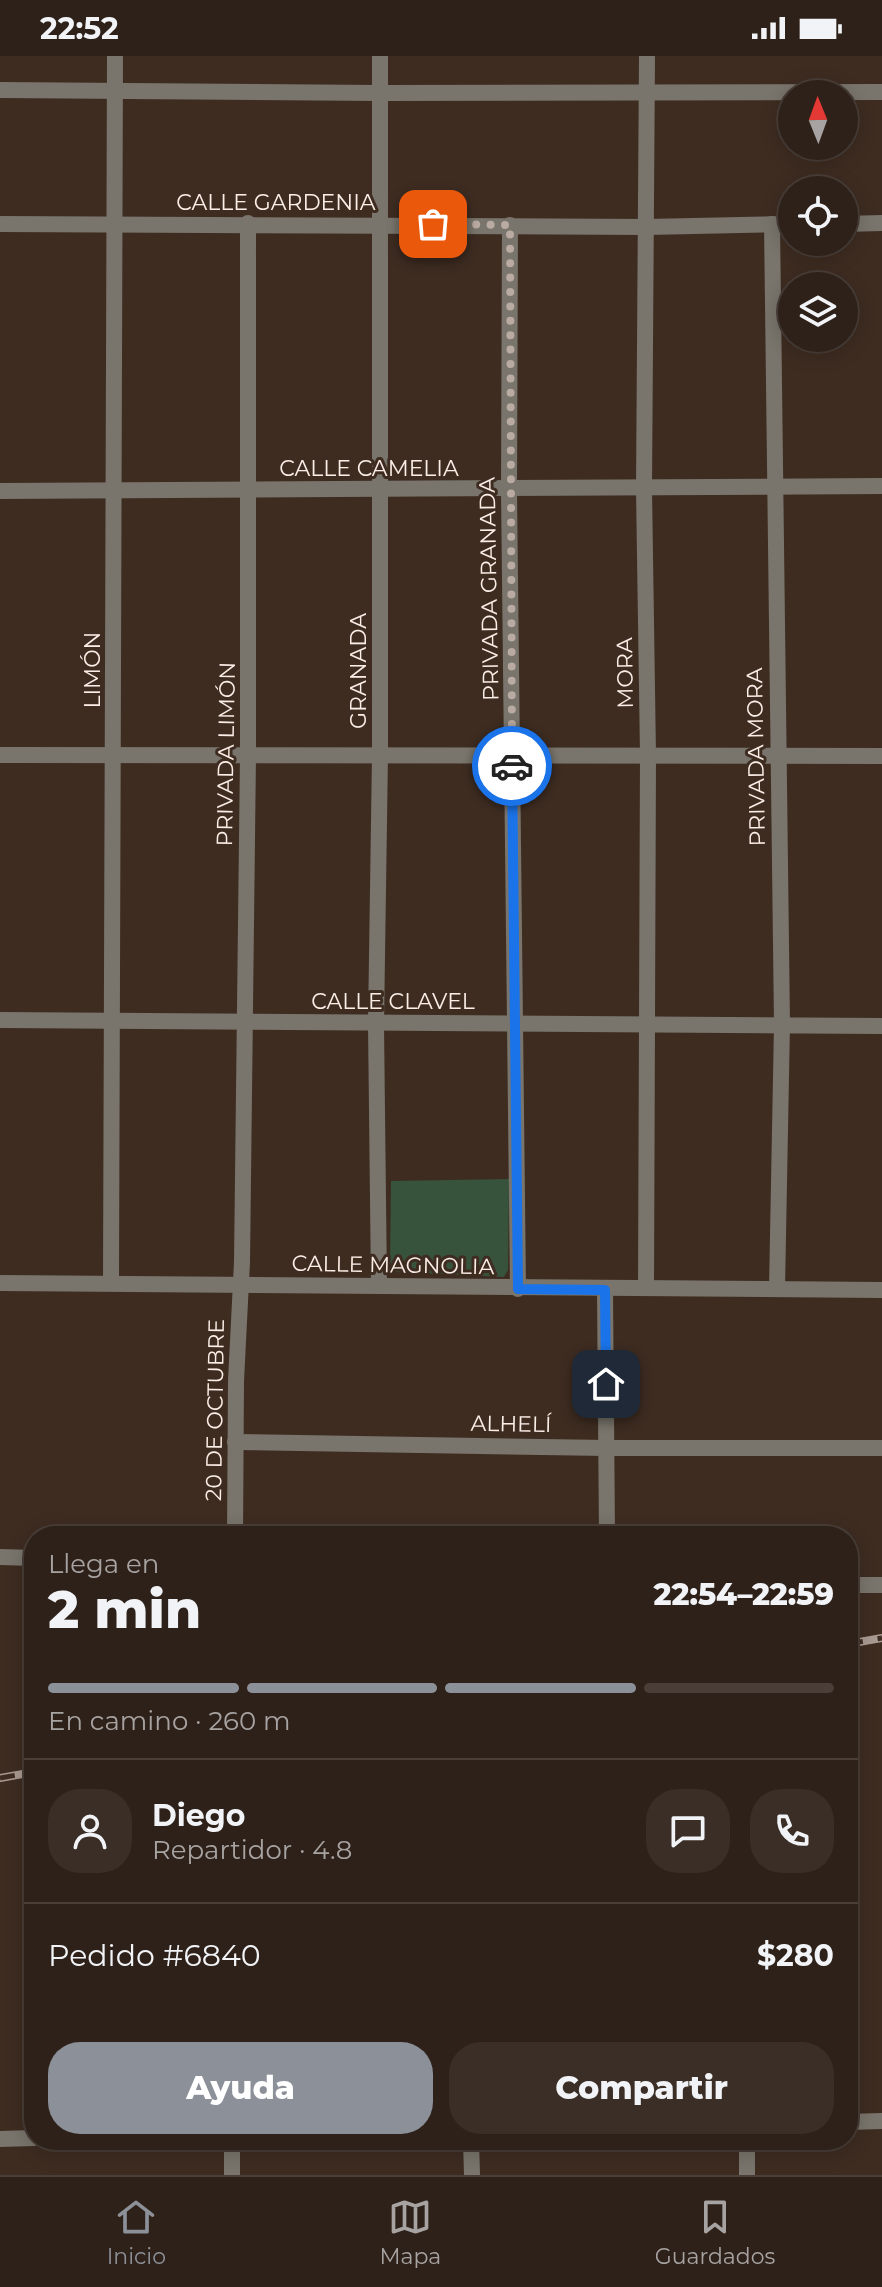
<!DOCTYPE html>
<html lang="es">
<meta charset="utf-8">
<style>
body{margin:0;font-family:Montserrat,sans-serif;background:#3a2e26;color:#f1f3f6;height:100vh;display:flex;flex-direction:column;font-size:30px;white-space:nowrap}
*{box-sizing:border-box;margin:0}
p{font-size:26px;color:#a7a3a2}
.icon{flex:none;width:44px;height:44px;fill:none;stroke:currentColor;stroke-width:2;stroke-linecap:round;stroke-linejoin:round}
.map{position:relative;flex:1;overflow:hidden}
.side{position:absolute;left:24px;top:1470px;width:834px;height:624px;display:flex;flex-direction:column;background:#2e2119;border-radius:32px;box-shadow:0 4px 20px #0003,0 0 0 2px #493e38}
.side>*{flex:none}
.needle{width:52px;rotate:359deg}
.tools{position:absolute;left:778px;top:24px;display:grid;gap:16px}
.tools a{display:grid;place-items:center;width:80px;height:80px;border-radius:50%;background:#2e2119;box-shadow:0 4px 20px #0003,0 0 0 2px #493e38;font-size:40px}
.pin{position:absolute;display:grid;place-items:center;width:68px;height:68px;color:#fff;margin:-34px;border-radius:16px;box-shadow:0 4px 12px #0006}
.courier{position:absolute;display:grid;place-items:center;width:80px;height:80px;margin:-40px;border:6px solid #1a73e8;border-radius:50%;background:#fff;color:#222;box-shadow:0 2px 10px #0007}
.headline em{font-style:normal;font-weight:800}
.headline div{display:flex;flex-direction:column-reverse}
.headline{display:flex;align-items:center;justify-content:space-between;height:136px;padding:0 24px}
h1{font-size:52px;font-weight:800;line-height:60px}
.bar{display:grid;grid-template-columns:repeat(4,1fr);gap:12px 8px;align-content:center;height:96px;padding:0 24px}
.bar i{height:10px;border-radius:6px;background:#493e38}
.bar .selected{background:#8c9099}
.bar p{grid-column:span 4}
.line{display:flex;align-items:center;gap:20px;padding:0 24px;border-top:2px solid #493e38}
.line div{flex:1}
.round{display:grid;place-items:center;flex:none;width:84px;height:84px;border-radius:32px;background:#3a2e26}
.button{display:flex;gap:16px;margin-top:auto;padding:16px 24px}
.button a{flex:1;height:92px;border-radius:32px;background:#8c9099;color:#fff;font-size:32px;font-weight:800;line-height:92px;text-align:center}
.button a+a{background:#3a2e26;color:#f1f3f6}
.status{display:flex;justify-content:space-between;align-items:center;height:56px;padding:0 40px;background:#2e2119;direction:ltr}
.status svg{height:22px;fill:currentColor}
.tabs{display:flex;justify-content:space-around;align-items:center;height:112px;border-top:2px solid #493e38;background:#2e2119;font-size:22px;color:#a7a3a2}
.tabs a{display:grid;justify-items:center;gap:4px}
.tabs .selected{color:#8c9099}
.map>svg:first-child{display:block}
.green{fill:#37533c}
.lines{fill:none;stroke-linecap:round;stroke-linejoin:round}
.minor{stroke:#79756c;stroke-width:16}
.tertiary{stroke:#79756c;stroke-width:16}
.rail-casing{stroke:#a99a91;stroke-width:8}
.rail{stroke:#3e2c21;stroke-width:5;stroke-dasharray:15;stroke-linecap:butt}
.done{stroke:#b9aaa2;stroke-width:8;stroke-dasharray:0 14.4}
.route{stroke:#1a73e8;stroke-width:10}
.labels{text-anchor:middle;dominant-baseline:central;stroke-width:6;stroke-linejoin:round;paint-order:stroke}
.street-label{font-size:22px;fill:#fbeee7;stroke:#3e2c21}
</style>
<div class="status"><b>22:52</b><svg viewBox="0 0 49 12"><path d="M0 12V9h3v3zM5 12V6h3v6zM10 12V3h3v9zM15 12V0h3v12zM26 1h20v11H26zM47 4h2v5h-2z"/></svg></div>
<div class="map">
<svg width="882" height="2119" viewBox="0 0 882 2119">
<rect width="100%" height="100%" fill="#3e2c21"/>
<path class="green" d="M509,1123L508,1214L504,1221L396,1216L390,1211L391,1125Z"/>
<g class="lines">
<g class="minor">
<path d="M0,34L380,37L882,36"/>
<path d="M0,168L647,171L792,168"/>
<path d="M772,168L782,968L777,1233"/>
<path d="M844,168L882,167"/>
<path d="M510,169L509,434L518,1233"/>
<path d="M0,435L882,430"/>
<path d="M0,699L882,700"/>
<path d="M0,964L882,970"/>
<path d="M111,1227L115,0"/>
<path d="M379,1230L376,968L380,698V0"/>
<path d="M646,1232L648,699L644,433L647,0"/>
<path d="M605,1234L607,1480"/>
<path d="M235,1386L607,1392H882"/>
<path d="M235,1480L236,1325L242,1206L248,698V167"/>
<path d="M0,1501L34,1502"/>
<path d="M848,1529H882"/>
<path d="M848,2066L882,2065"/>
<path d="M0,2083L34,2082"/>
<path d="M471,2084L472,2119"/>
<path d="M232,2119V2084"/>
<path d="M747,2119V2084"/>
</g>
<path class="tertiary" d="M0,1227L882,1234"/>
<g class="rail-casing">
<g id="rail">
<path d="M848,1588L882,1582"/>
<path d="M0,1722L34,1716"/>
</g>
</g>
<use href="#rail" class="rail"/>
</g>
<g class="lines">
<path class="done" d="M433,168L510,169L512,710"/>
<path class="route" d="M512,710L518,1233L605,1234L606,1328"/>
</g>
<g class="labels">
<g class="street-label">
<text x="276" y="146">CALLE GARDENIA</text>
<text x="369" y="412">CALLE CAMELIA</text>
<text transform="translate(489 533) rotate(-91)">PRIVADA GRANADA</text>
<text transform="translate(92 614) rotate(-90)">LIMÓN</text>
<text transform="translate(358 615) rotate(-90)">GRANADA</text>
<text transform="translate(625 617) rotate(-91)">MORA</text>
<text transform="translate(226 698) rotate(-89)">PRIVADA LIMÓN</text>
<text transform="translate(756 701) rotate(-91)">PRIVADA MORA</text>
<text x="393" y="945">CALLE CLAVEL</text>
<text transform="translate(393 1209) rotate(1)">CALLE MAGNOLIA</text>
<text transform="translate(215 1354) rotate(-89)">20 DE OCTUBRE</text>
<text transform="translate(511 1368) rotate(1)">ALHELÍ</text>
</g>
</g>
</svg>
<div class="tools">
<a><svg class="needle" viewBox="-14 -14 28 28"><path d="M0-13l5 13h-10z" fill="#e53935"/><path d="M0 13l5-13h-10z" fill="#a7a3a2"/></svg></a>
<a><svg class="icon" aria-label="locate" viewBox="0 0 24 24"><circle cx="12" cy="12" r="6"/><path d="M12 2v4M12 18v4M2 12h4M18 12h4"/></svg></a>
<a><svg class="icon" aria-label="layers" viewBox="0 0 24 24"><path d="M12 4l9 5-9 5-9-5zM3 14l9 5 9-5"/></svg></a>
</div>
<div class="pin" style="left:433px;top:168px;background:#ea580c"><svg class="icon" aria-label="bag" viewBox="0 0 24 24"><path d="M5 8h14l-1 12H6zM9 8a3 3 0 0 1 6 0"/></svg></div>
<div class="pin" style="left:606px;top:1328px;background:#1f2937"><svg class="icon" aria-label="home" viewBox="0 0 24 24"><path d="M3 11l9-7 9 7M6 9v11h12V9"/></svg></div>
<div class="courier" style="left:512px;top:710px"><svg class="icon" aria-label="car" viewBox="0 0 24 24"><path d="M5 17H2v-5l4-1 3-4h7l3 4 3 1v5h-3M9 17h6M6 11h13"/><circle cx="7" cy="17" r="2"/><circle cx="17" cy="17" r="2"/></svg></div>
<section class="side">
<div class="headline"><div><h1>2 min</h1><p>Llega en</p></div><em>22:54–22:59</em></div>
<div class="bar"><i class="selected"></i><i class="selected"></i><i class="selected"></i><i></i><p>En camino · 260 m</p></div>
<div class="line" style="height:144px"><a class="round"><svg class="icon" aria-label="person" viewBox="0 0 24 24"><circle cx="12" cy="8" r="4"/><path d="M4 21q1-7 8-7t8 7"/></svg></a><div><b>Diego</b><p>Repartidor · 4.8</p></div><a class="round"><svg class="icon" aria-label="chat" viewBox="0 0 24 24"><path d="M4 5h16v11H9l-5 4z"/></svg></a><a class="round"><svg class="icon" aria-label="phone" viewBox="0 0 24 24"><path d="M5 4h4l2 5-3 2q2 4 5 5l2-3 5 2v4C11 20 4 13 5 4z"/></svg></a></div>
<div class="line" style="height:104px"><div>Pedido #6840</div><b>$280</b></div>
<div class="button"><a>Ayuda</a><a>Compartir</a></div>
</section>
</div>
<nav class="tabs">
<a class="selected"><svg class="icon" aria-label="home" viewBox="0 0 24 24"><path d="M3 11l9-7 9 7M6 9v11h12V9"/></svg>Inicio</a>
<a><svg class="icon" aria-label="map" viewBox="0 0 24 24"><path d="M3 6l6-2 6 2 6-2v14l-6 2-6-2-6 2zM9 4v14M15 6v14"/></svg>Mapa</a>
<a><svg class="icon" aria-label="saved" viewBox="0 0 24 24"><path d="M7 4h10v16l-5-4-5 4z"/></svg>Guardados</a>
</nav>
